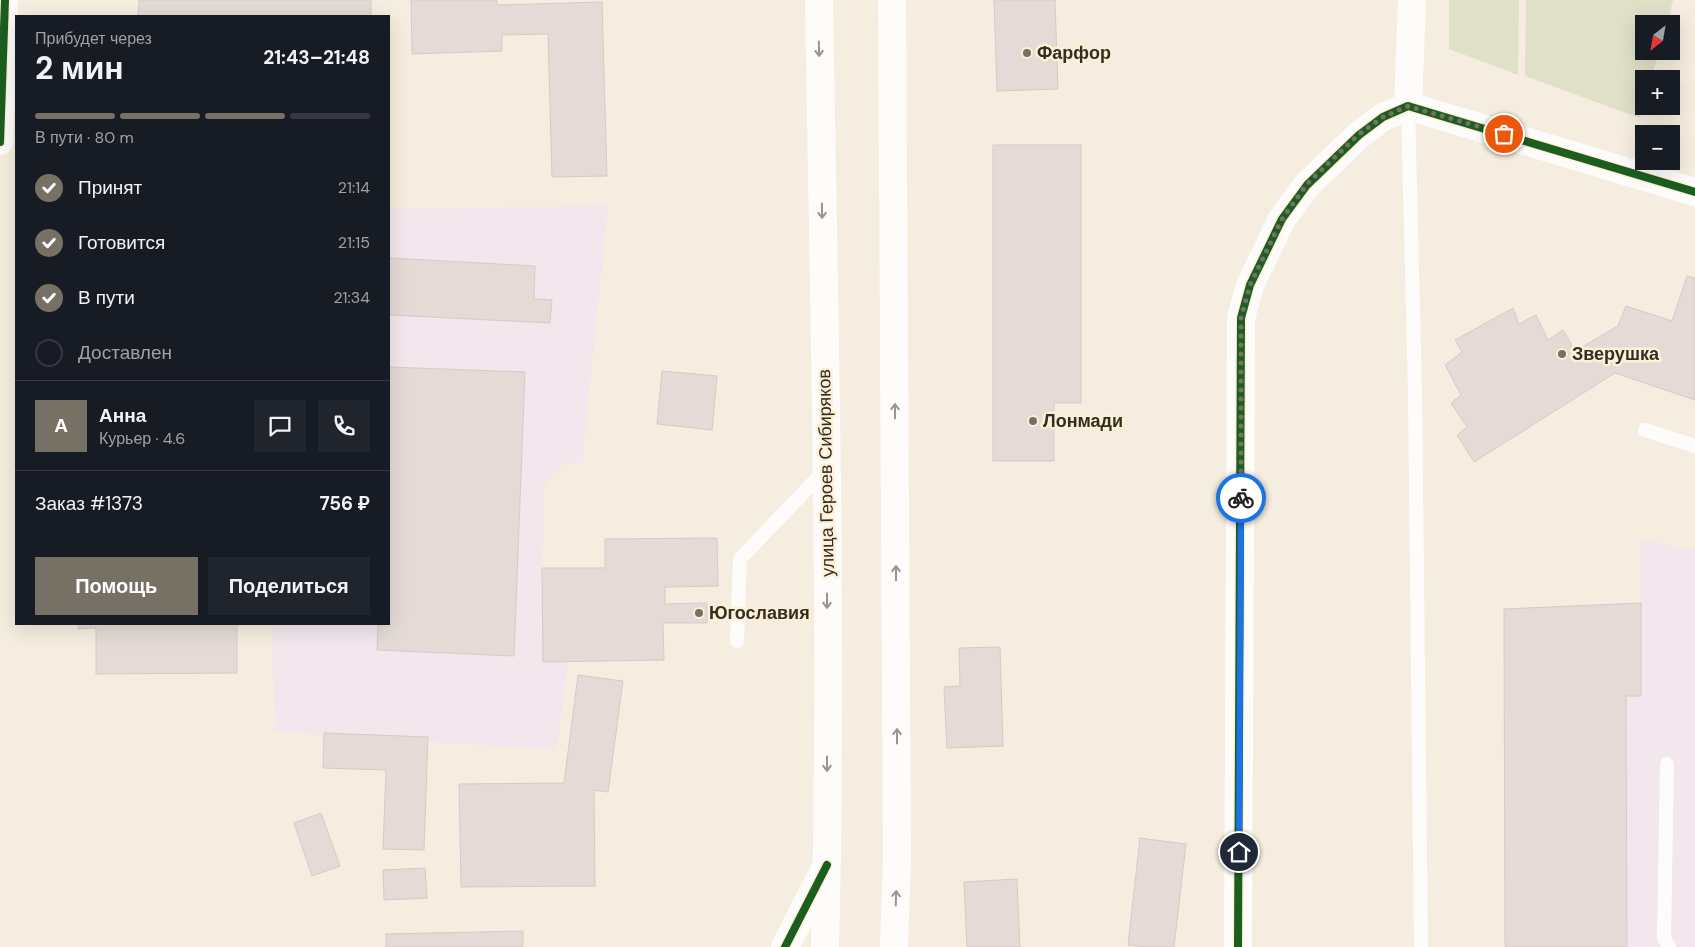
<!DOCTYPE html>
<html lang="ru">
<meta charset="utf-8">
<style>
body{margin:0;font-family:"DM Sans",sans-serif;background:#20242c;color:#f1f3f6;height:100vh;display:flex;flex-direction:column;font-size:19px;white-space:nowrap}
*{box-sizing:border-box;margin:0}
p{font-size:16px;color:#9ea1a6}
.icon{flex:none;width:28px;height:28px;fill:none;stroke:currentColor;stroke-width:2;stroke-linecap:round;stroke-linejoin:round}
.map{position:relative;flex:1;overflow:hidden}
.panel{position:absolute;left:15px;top:15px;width:375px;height:610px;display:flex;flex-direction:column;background:#171b24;border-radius:0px;box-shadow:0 5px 20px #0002}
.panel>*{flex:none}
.needle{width:32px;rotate:211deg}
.tools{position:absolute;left:1635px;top:15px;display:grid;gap:10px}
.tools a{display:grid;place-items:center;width:45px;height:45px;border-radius:0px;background:#171b24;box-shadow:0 5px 20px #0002;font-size:25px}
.pin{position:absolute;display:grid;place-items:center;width:42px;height:42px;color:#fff;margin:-21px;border:2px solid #fff;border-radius:50%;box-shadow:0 1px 5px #0007}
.courier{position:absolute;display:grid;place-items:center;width:50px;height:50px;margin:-25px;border:4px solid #1a73e8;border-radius:50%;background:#fff;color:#222;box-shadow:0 1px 6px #0007}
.head em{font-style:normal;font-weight:700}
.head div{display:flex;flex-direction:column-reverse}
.head{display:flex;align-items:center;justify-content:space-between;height:85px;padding:0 20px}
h1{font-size:32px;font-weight:700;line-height:38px}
.bar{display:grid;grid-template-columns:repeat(4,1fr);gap:8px 5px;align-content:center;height:60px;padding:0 20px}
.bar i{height:6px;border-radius:4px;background:#363941}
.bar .on{background:#777065}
.bar p{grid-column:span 4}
.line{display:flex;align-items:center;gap:12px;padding:0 20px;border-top:1px solid #363941}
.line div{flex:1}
.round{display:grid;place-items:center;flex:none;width:52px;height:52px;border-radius:0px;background:#20242c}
ol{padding:0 20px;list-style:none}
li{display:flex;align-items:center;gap:15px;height:55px}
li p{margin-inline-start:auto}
li .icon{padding:5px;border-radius:50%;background:#777065;color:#fff;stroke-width:4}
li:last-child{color:#9ea1a6}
li i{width:28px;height:28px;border:2px solid #363941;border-radius:50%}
.cta{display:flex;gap:10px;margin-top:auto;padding:10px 20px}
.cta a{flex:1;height:58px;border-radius:0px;background:#777065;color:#fff;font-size:20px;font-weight:700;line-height:58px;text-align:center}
.cta a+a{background:#20242c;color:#f1f3f6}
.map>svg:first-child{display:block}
.industrial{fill:#f2e7ec}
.green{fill:#e0dfc7}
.building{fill:#e4dad6;stroke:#d5cbc7}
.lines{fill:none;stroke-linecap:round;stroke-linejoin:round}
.service{stroke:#fefcfa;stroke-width:14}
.minor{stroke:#fefcfa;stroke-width:26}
.tertiary{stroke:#fefcfa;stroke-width:28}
.trunk{stroke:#fefcfa;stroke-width:28}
.cycleway-casing{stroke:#fef0d6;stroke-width:11}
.cycleway{stroke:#1b5e20;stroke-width:8}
.oneway{stroke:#98948f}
.done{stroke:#777065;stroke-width:5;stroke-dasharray:0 9}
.route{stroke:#1a73e8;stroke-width:6}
.poi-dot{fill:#777065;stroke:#fef0d6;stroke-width:2}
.labels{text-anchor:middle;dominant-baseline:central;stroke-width:5;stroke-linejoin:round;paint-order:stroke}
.poi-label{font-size:18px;font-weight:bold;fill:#332d24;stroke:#fef0d6;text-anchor:start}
.street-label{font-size:18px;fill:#332d24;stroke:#fef0d6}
</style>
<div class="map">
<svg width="1695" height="947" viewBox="0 0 1695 947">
<rect width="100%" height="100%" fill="#f5eddf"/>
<g class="industrial">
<path d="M608,206L582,463L566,462L544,486L542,568L543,661L568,662L557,750L275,732L272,624H389V209Z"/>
<path d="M1641,539L1695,551V947H1505L1504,609L1640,603Z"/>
</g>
<g class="green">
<path d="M1449,0H1519L1518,75L1449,49Z"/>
<path d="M1526,0H1673L1667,24H1644V51H1659L1651,79H1644V103L1640,118L1525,76Z"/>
</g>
<g class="building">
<path d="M139,0H371V16H138Z"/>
<path d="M411,0H497V5L602,2L607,176L552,177L548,34L502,35V51L412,54Z"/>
<path d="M994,0H1055L1058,89L997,91Z"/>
<path d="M993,145H1081V403H1054V461H993Z"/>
<path d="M389,258L535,266L534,299L552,300L550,323L389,315Z"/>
<path d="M1687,276L1695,278V400L1615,373L1474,462L1457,435L1467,427L1451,403L1461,395L1445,365L1462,352L1455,340L1513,308L1519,324L1536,315L1548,340L1563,330L1575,351L1618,326L1626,306L1672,321Z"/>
<path d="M389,367L525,372L514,656L377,650L378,624H389Z"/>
<path d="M662,371L717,376L712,430L657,424Z"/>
<path d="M717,538L718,586L665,587V604L707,603V623H663L664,660L543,662L542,568H605V539Z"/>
<path d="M1641,603V696H1626L1627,947H1505L1504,609Z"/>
<path d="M78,624H237V673L96,674V628L78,629Z"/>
<path d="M1000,647L1003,746L947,748L944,687L960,686L959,648Z"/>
<path d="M578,675L623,681L608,792L594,790L595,886L461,887L459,784L564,783Z"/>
<path d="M324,733L428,737L424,850L383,849L386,770L323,768Z"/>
<path d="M321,813L340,866L312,876L294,823Z"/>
<path d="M1140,838L1186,844L1174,947H1146L1128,945Z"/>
<path d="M425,868L427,898L384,900L383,870Z"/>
<path d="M1017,879L1020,947H967L964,882Z"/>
<path d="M523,931V947H386V934Z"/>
</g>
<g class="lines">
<g class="service">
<path d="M1408,106L1415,392L1421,947"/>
<path d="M1645,430L1695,446"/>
<path d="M737,641L740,559L826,469"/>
<path d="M1667,764L1664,938L1669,947"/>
</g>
<path class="minor" d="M0,142L5,0"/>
<g class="tertiary">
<path d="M1408,106L1695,192"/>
<path d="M1408,106L1412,0"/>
<path d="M785,947L827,865"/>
<path d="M1238,947L1241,318L1250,285L1267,250L1282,219L1307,185L1359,135L1383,117L1408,106"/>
</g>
<g class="trunk">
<path d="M819,0C824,315 833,632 825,947"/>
<path d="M892,0L897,859L894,947"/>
</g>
<g class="cycleway-casing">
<g id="cycleway">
<path d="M0,142L5,0"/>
<path d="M785,947L827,865"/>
<path d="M1238,947L1241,318L1250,285L1267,250L1282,219L1307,185L1359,135L1383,117L1408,106L1695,192"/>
</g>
</g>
<use href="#cycleway" class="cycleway"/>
</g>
<defs><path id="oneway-shaft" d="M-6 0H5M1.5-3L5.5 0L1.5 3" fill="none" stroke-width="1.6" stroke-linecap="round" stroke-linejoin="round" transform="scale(1.25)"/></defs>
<g class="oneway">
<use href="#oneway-shaft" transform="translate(819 49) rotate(89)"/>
<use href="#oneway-shaft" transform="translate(822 211) rotate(89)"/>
<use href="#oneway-shaft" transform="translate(895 411) rotate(-90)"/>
<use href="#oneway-shaft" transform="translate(896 573) rotate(-90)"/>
<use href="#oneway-shaft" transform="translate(827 601) rotate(90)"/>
<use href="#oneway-shaft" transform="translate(897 736) rotate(-90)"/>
<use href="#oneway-shaft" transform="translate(827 764) rotate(90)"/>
<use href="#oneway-shaft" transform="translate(896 898) rotate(-88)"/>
</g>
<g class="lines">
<path class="done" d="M1241,498V318L1250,285L1282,219L1307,184L1358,135L1383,117L1408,106L1504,134"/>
<path class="route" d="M1239,852L1241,498"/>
</g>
<g class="poi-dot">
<circle cx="1027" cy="53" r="5"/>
<circle cx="1562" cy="354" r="5"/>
<circle cx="1033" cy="421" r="5"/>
<circle cx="699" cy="613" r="5"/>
</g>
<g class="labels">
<g class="poi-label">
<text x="1037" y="53">Фарфор</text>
<text x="1572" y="354">Зверушка</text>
<text x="1043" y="421">Лонмади</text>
<text x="709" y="613">Югославия</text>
</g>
<g class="street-label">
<text transform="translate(826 473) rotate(-91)">улица Героев Сибиряков</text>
</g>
</g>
</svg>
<div class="tools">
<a><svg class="needle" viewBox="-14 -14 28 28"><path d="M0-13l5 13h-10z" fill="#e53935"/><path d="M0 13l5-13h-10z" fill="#9ea1a6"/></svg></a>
<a>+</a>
<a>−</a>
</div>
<div class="pin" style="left:1504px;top:134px;background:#ea580c"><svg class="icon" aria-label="bag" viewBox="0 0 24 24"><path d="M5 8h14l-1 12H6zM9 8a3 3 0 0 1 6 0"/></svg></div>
<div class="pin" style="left:1239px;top:852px;background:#1f2937"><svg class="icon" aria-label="home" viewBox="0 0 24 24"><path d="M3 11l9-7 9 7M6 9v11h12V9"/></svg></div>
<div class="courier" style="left:1241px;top:498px"><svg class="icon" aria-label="bike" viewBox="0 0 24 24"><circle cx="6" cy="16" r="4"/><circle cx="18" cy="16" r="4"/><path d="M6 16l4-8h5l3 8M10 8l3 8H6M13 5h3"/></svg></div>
<section class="panel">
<div class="head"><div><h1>2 мин</h1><p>Прибудет через</p></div><em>21:43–21:48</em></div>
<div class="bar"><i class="on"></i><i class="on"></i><i class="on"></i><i></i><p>В пути · 80 m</p></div>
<ol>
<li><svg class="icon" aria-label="check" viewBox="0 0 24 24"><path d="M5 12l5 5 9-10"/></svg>Принят<p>21:14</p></li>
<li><svg class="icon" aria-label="check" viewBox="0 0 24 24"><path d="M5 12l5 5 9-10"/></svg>Готовится<p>21:15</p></li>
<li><svg class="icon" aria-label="check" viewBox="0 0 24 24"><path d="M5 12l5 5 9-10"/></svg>В пути<p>21:34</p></li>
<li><i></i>Доставлен</li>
</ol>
<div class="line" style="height:90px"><b class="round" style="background:#777065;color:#fff">А</b><div><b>Анна</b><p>Курьер · 4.6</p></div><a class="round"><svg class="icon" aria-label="chat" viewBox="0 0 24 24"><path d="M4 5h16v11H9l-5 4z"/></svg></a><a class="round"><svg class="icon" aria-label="phone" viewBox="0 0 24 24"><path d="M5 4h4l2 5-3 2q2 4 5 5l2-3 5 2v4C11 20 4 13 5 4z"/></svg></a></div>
<div class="line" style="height:65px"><div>Заказ #1373</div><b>756 ₽</b></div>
<div class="cta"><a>Помощь</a><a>Поделиться</a></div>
</section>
</div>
